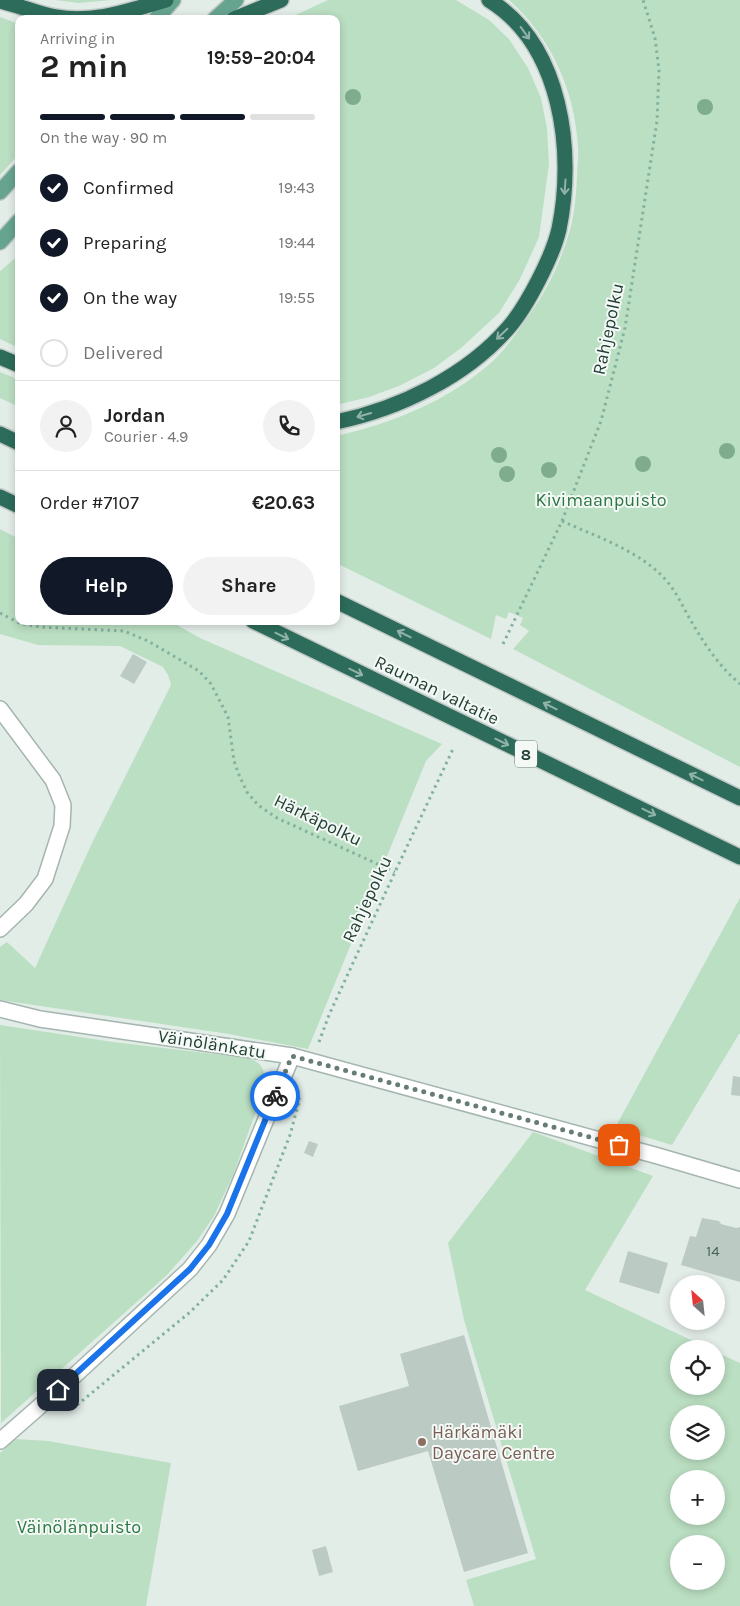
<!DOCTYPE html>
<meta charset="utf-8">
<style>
body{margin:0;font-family:Karla,sans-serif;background:#f2f2f2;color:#222;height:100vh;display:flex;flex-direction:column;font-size:19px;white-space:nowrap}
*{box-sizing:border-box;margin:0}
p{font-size:16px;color:#767676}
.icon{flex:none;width:28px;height:28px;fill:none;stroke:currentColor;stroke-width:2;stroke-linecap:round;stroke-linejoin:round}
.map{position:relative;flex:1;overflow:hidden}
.drawer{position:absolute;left:15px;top:15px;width:325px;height:610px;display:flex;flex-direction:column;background:#fff;border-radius:10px;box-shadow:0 2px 8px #0003}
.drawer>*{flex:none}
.needle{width:32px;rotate:333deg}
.buttons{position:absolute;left:670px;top:1275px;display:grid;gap:10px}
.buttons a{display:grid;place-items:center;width:55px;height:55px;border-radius:50%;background:#fff;box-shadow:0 2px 8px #0003;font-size:25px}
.pin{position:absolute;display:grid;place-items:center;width:42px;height:42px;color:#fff;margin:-21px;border-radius:10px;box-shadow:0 2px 8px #0006}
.courier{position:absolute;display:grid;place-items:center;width:50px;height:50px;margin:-25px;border:4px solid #1a73e8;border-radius:50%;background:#fff;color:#222;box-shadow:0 1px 6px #0007}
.headline em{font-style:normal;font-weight:700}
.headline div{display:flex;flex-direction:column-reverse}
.headline{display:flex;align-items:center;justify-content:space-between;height:85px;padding:0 25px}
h1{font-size:32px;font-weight:700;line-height:38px}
.bar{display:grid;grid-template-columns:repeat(4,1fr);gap:8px 5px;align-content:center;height:60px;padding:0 25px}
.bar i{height:6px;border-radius:4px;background:#e0e0e0}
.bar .active{background:#111827}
.bar p{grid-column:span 4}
.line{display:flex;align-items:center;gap:12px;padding:0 25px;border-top:1px solid #e0e0e0}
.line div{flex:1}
.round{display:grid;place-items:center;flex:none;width:52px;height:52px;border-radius:26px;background:#f2f2f2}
ol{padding:0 25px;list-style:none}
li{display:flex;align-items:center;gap:15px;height:55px}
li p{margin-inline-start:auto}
li .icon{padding:5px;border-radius:50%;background:#111827;color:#fff;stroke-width:4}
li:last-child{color:#767676}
li i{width:28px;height:28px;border:2px solid #e0e0e0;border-radius:50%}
.cta{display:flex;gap:10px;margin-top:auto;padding:10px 25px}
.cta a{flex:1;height:58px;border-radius:30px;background:#111827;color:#fff;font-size:20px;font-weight:700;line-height:58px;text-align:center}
.cta a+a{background:#f2f2f2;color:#222}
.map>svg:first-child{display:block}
.green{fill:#bbdfc2;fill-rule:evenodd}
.building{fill:#bbcbc3}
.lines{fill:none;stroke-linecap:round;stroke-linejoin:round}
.minor-casing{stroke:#a5b5af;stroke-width:18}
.major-casing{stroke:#c1c9c6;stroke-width:18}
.highway-casing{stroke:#c1c9c6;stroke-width:18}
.path{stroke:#82b29f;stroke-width:3;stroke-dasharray:2.5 4;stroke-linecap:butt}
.minor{stroke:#fff;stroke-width:15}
.major{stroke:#66a48f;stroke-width:15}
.highway{stroke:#2d6c5a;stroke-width:15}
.tree{fill:#7eac8d}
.oneway{stroke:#90b2a8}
.done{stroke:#667c74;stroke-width:5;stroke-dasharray:0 9}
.route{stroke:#1a73e8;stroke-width:6}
.education-dot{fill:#8d6e63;stroke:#f4f9f6;stroke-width:2}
.labels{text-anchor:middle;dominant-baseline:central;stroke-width:4;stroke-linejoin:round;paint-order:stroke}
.number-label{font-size:15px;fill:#486258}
.shield{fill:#f4f9f6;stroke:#61776f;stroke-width:1}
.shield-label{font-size:16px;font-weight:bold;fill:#223f35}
.street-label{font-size:18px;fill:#223f35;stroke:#f4f9f6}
.park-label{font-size:18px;fill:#2b7743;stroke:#f4f9f6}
.education-label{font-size:18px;fill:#785e54;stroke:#f4f9f6;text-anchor:start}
</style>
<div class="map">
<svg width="740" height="1606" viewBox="0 0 740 1606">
<rect width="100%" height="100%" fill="#e3ede8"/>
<g class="green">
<path d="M55,0H111L79,3Z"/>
<path d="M328,0H456L489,20L509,39L528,68L541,98L547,128L549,164L539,237L520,279L499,313L461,348L434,368L399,386L369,397L336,405V19H287Z"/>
<path d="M509,0H740V767L513,649L529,631L520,625L523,618L509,612L506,619L496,615L491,639L336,563V436C393,423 448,401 492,362C505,350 515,335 525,321C546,293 562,260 571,226C575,210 576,193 577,177C577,167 579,157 578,147C575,91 551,37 509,0Z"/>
<path d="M0,17L19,24V154L0,175Z"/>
<path d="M19,255V348L0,339V271Z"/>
<path d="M0,372L19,380V407L0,398Z"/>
<path d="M0,529L19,539V621H170L200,638L442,744L426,761L308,1049L229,1034L0,1000V947L7,942L35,968L92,843L171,685L168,675L163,667L120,646L38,645L0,634Z"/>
<path d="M740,898V1034H739L672,1145L615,1128Z"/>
<path d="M0,1025L113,1042L248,1058C263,1063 264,1069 266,1084L233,1175L214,1216L197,1241L167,1275L1,1423Z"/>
<path d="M533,1132L653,1176L585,1290L710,1349H679V1386H716V1352L740,1363V1606H474L466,1580L536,1559L464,1320L448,1243ZM679,1414H716V1451H679ZM679,1479H716V1516H679ZM679,1544H716V1581H679Z"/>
<path d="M15,1439L48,1441L171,1463L146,1606H0V1453Z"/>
</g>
<g class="building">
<path d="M133,654L147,662L134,684L120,676Z"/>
<path d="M733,1076L740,1077V1096L731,1095Z"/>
<path d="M309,1141L318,1144L313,1157L304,1153Z"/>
<path d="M702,1218L719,1221L721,1224L736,1228L740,1227V1282L681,1265L690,1236L696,1237Z"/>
<path d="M628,1251L668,1263L659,1294L619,1282Z"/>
<path d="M464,1335L528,1553L464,1572L428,1451L358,1471L339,1406L409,1386L400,1354Z"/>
<path d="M326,1546L333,1572L319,1576L312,1550Z"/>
</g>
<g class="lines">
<g class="minor-casing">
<g id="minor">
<path d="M0,709L53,780L63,805L62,826L45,879L26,904L0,929"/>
<path d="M0,1009L40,1019L292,1056L658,1156L740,1180"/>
<path d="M0,1441L72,1378L190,1269L209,1245L227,1214L292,1056"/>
</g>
</g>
<g class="major-casing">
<g id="major">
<path d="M156,19L173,0"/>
<path d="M215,19L236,0"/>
<path d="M0,192L19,171"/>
<path d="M0,242L19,221"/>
</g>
</g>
<g class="highway-casing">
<g id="highway">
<path d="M0,1C18,5 38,14 56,17C93,24 131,10 166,0"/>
<path d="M234,19L281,0"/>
<path d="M0,357L19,365"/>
<path d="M336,422C399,409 467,376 509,327C527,306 553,256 559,229C575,152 562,45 489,0"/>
<path d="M0,434L19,443"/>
<path d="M0,497L19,506"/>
<path d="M336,601L740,798"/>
<path d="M253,621L740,857"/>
</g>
</g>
<g class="path">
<path d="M562,521C597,537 638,550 665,579C676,591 683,607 691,621C705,645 719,666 740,684"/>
<path d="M0,613L21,624L40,627L124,631L148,641L199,671L211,684L228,717L234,761L239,775L247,792L258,805L277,818L395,872"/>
<path d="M503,644L562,521L601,421L625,328L657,121L659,70L655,38L643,0"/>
<path d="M319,1042L329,1015L395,872L453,749"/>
<path d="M77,1405L189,1313L223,1280L249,1241L290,1135L300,1098"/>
</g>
<use href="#minor" class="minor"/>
<use href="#major" class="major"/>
<use href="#highway" class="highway"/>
</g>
<g class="tree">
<circle cx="353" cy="97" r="8"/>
<circle cx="705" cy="107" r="8"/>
<circle cx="727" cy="451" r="8"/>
<circle cx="499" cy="455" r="8"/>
<circle cx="643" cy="464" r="8"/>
<circle cx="549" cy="470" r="8"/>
<circle cx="507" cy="474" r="8"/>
</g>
<defs><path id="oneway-shaft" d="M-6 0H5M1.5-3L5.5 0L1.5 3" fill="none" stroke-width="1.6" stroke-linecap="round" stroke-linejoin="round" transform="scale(1.25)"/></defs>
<g class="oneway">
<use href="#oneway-shaft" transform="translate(525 33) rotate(54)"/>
<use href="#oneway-shaft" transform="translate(565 187) rotate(94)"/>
<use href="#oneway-shaft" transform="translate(502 334) rotate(136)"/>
<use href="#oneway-shaft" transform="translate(364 415) rotate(164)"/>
<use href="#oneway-shaft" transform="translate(404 634) rotate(-154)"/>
<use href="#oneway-shaft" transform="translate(282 636) rotate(26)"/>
<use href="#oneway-shaft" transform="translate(356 672) rotate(26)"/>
<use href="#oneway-shaft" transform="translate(550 706) rotate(-154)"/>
<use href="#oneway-shaft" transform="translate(502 742) rotate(26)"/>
<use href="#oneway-shaft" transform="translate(696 777) rotate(-154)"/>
<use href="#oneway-shaft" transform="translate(649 812) rotate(26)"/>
</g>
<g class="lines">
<path class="done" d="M275,1096L292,1056L619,1145"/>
<path class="route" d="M58,1390L190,1269L209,1245L227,1214L275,1096"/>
</g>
<circle class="education-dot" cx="422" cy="1442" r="5"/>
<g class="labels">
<g class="number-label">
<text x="713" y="1251">14</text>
</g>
<rect class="shield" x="515" y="740.5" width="22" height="27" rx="4"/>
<g class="shield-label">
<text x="526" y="754">8</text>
</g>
<g class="street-label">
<text transform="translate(608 329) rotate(-78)">Rahjepolku</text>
<text transform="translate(437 690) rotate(26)">Rauman valtatie</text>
<text transform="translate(318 820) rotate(26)">Härkäpolku</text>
<text transform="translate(367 899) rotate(-65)">Rahjepolku</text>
<text transform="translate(212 1044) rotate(9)">Väinölänkatu</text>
</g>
<g class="park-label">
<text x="601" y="500">Kivimaanpuisto</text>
<text x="79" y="1527">Väinölänpuisto</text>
</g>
<g class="education-label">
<text x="432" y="1432">Härkämäki<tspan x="432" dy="21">Daycare Centre</tspan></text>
</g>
</g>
</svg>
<div class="buttons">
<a><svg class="needle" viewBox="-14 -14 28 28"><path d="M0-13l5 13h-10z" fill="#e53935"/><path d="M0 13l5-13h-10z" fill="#767676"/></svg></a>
<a><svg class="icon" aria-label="locate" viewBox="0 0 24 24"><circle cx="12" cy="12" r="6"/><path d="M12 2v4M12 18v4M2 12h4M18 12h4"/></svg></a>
<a><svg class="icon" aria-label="layers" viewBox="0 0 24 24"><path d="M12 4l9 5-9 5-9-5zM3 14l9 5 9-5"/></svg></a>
<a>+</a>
<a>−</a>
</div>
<div class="pin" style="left:619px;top:1145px;background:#ea580c"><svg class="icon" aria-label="bag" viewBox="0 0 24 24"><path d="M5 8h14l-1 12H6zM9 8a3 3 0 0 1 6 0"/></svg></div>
<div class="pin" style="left:58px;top:1390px;background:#1f2937"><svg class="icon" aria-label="home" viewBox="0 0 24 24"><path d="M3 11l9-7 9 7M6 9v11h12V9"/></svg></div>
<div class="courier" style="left:275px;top:1096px"><svg class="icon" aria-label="bike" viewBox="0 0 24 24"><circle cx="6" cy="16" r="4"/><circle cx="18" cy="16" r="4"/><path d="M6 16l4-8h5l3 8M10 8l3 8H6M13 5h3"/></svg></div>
<section class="drawer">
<div class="headline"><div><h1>2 min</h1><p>Arriving in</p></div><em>19:59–20:04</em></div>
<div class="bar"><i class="active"></i><i class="active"></i><i class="active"></i><i></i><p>On the way · 90 m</p></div>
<ol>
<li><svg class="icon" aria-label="check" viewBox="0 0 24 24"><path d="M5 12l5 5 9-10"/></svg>Confirmed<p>19:43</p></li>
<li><svg class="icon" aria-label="check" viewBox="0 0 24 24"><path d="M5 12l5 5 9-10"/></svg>Preparing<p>19:44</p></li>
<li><svg class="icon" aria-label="check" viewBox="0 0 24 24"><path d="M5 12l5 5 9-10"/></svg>On the way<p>19:55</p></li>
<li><i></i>Delivered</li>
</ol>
<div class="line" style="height:90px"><a class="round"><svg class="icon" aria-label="person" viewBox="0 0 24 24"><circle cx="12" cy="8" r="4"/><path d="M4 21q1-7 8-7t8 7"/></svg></a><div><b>Jordan</b><p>Courier · 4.9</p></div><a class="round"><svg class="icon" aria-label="phone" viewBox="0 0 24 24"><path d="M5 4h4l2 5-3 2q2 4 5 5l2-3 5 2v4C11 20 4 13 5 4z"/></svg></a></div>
<div class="line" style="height:65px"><div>Order #7107</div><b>€20.63</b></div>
<div class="cta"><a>Help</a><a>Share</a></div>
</section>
</div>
